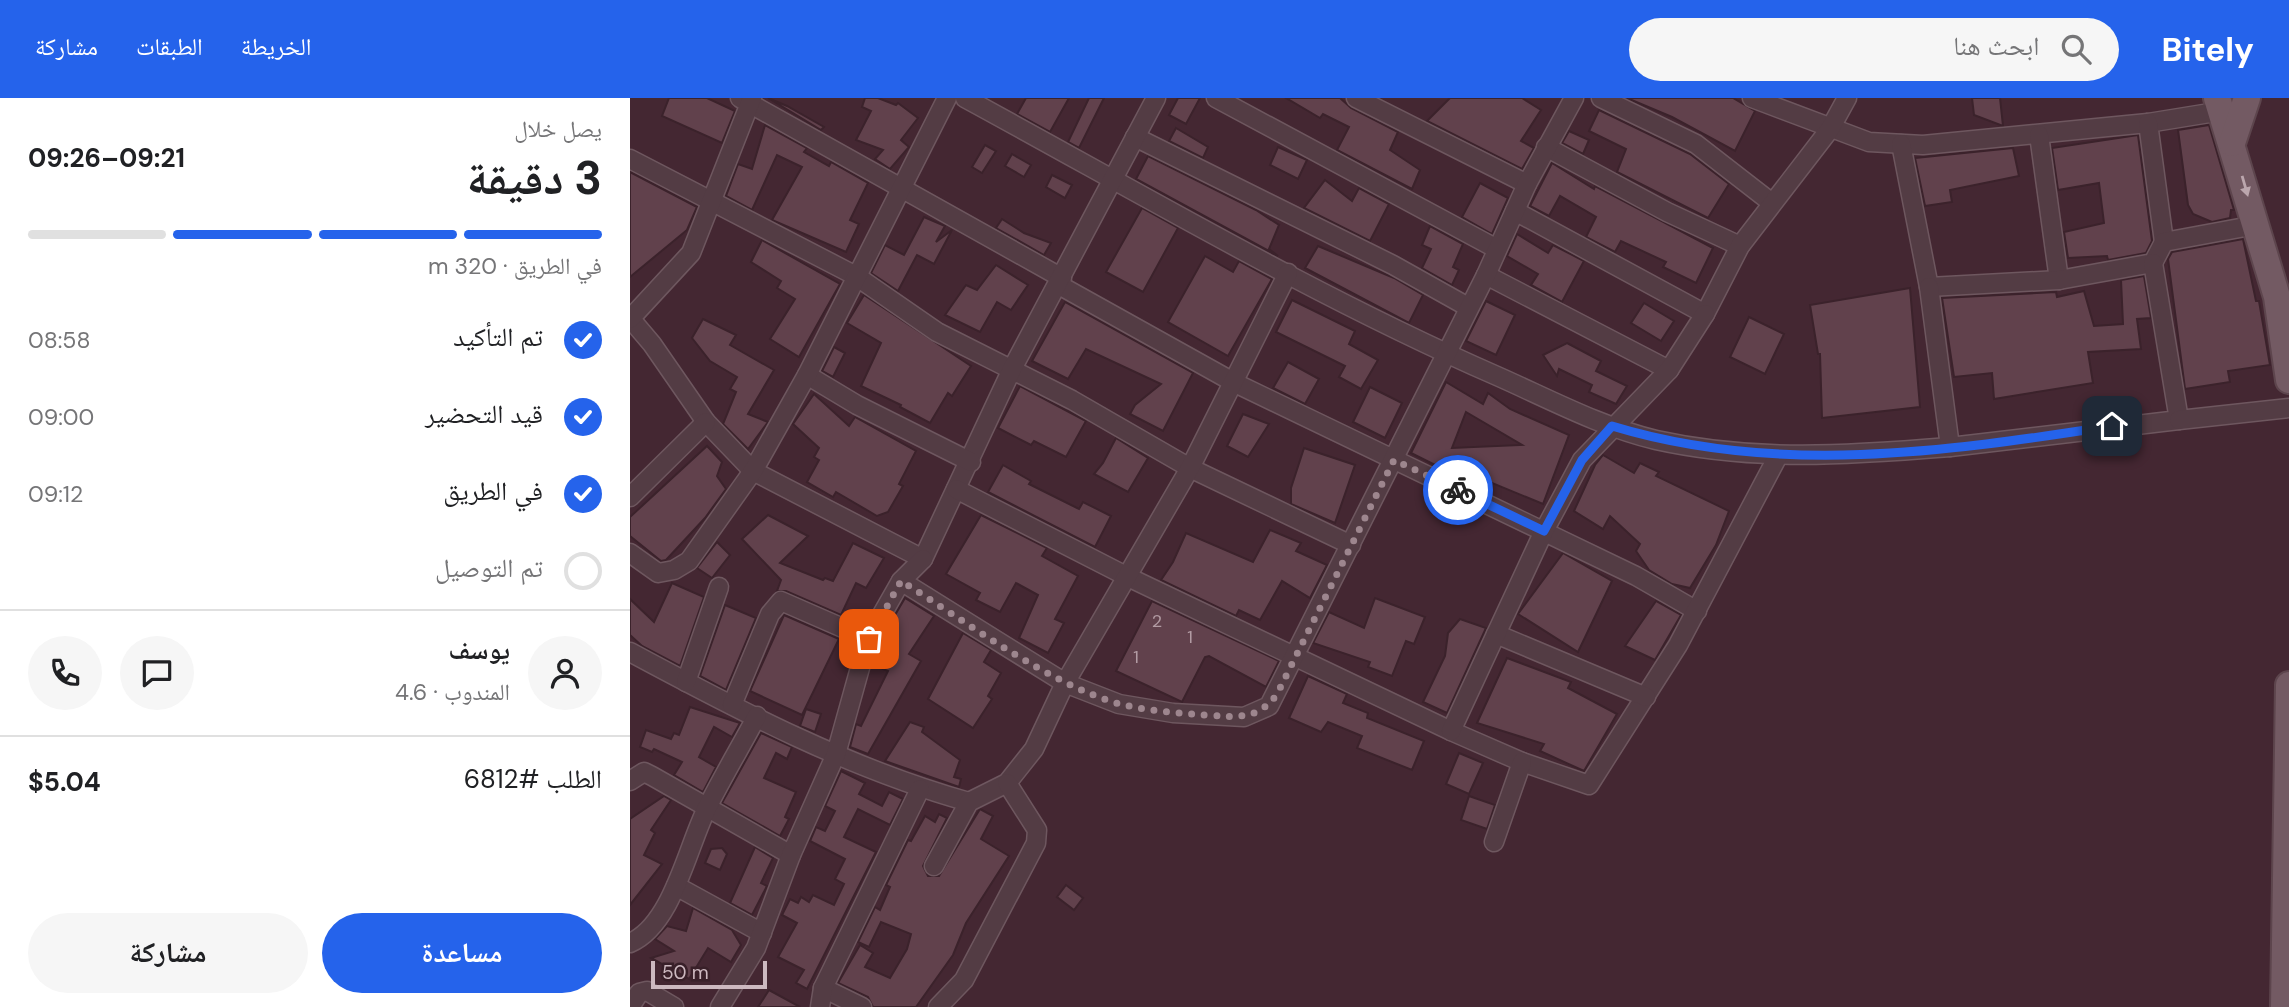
<!DOCTYPE html>
<html lang="ar">
<meta charset="utf-8">
<style>
body{margin:0;font-family:"DM Sans","Noto Naskh Arabic",sans-serif;background:#f6f6f6;color:#202124;direction:rtl;height:100vh;display:flex;flex-direction:column;font-size:26px;white-space:nowrap}
*{box-sizing:border-box;margin:0}
p{font-size:23px;color:#757577}
.icon{flex:none;width:38px;height:38px;fill:none;stroke:currentColor;stroke-width:2;stroke-linecap:round;stroke-linejoin:round}
.map{position:relative;flex:1;overflow:hidden;direction:ltr}
.drawer{display:flex;flex-direction:column;background:#fff;width:630px}
.drawer>*{flex:none}
.scale{position:absolute;left:21px;bottom:18px;width:116px;box-sizing:border-box;padding-left:7px;border:4px solid #cdb9c0;border-top:0;font-size:19px;line-height:24px;white-space:nowrap;color:#cdb9c0;-webkit-text-stroke:5px #392029;paint-order:stroke}
.pin{position:absolute;display:grid;place-items:center;width:60px;height:60px;color:#fff;margin:-30px;border-radius:14px;box-shadow:0 4px 10px #0006}
.courier{position:absolute;display:grid;place-items:center;width:70px;height:70px;margin:-35px;border:5px solid #2563eb;border-radius:50%;background:#fff;color:#222;box-shadow:0 2px 9px #0007}
.overview em{font-style:normal;font-weight:700}
.overview div{display:flex;flex-direction:column-reverse}
.overview{display:flex;align-items:center;justify-content:space-between;height:119px;padding:0 28px}
h1{font-size:46px;font-weight:700;line-height:52px}
.bar{display:grid;grid-template-columns:repeat(4,1fr);gap:10px 7px;align-content:center;height:84px;padding:0 28px}
.bar i{height:9px;border-radius:5px;background:#e0e0e0}
.bar .current{background:#2563eb}
.bar p{grid-column:span 4}
.line{display:flex;align-items:center;gap:18px;padding:0 28px;border-top:2px solid #e0e0e0}
.line div{flex:1}
.round{display:grid;place-items:center;flex:none;width:74px;height:74px;border-radius:37px;background:#f6f6f6}
ol{padding:0 28px;list-style:none}
li{display:flex;align-items:center;gap:21px;height:77px}
li p{margin-inline-start:auto}
li .icon{padding:7px;border-radius:50%;background:#2563eb;color:#fff;stroke-width:4}
li:last-child{color:#757577}
li i{width:38px;height:38px;border:4px solid #e0e0e0;border-radius:50%}
.primary-button{display:flex;gap:14px;margin-top:auto;padding:14px 28px}
.primary-button a{flex:1;height:80px;border-radius:42px;background:#2563eb;color:#fff;font-size:28px;font-weight:700;line-height:80px;text-align:center}
.primary-button a+a{background:#f6f6f6;color:#202124}
header{display:flex;align-items:center;gap:42px;box-sizing:border-box;height:98px;padding:0 35px;background:#2563eb;color:#fff}
header strong{font-size:33px}
nav{display:flex;gap:38px;margin-inline-start:auto;font-size:24px}
.search{width:490px;height:63px;background:#f6f6f6;display:flex;align-items:center;gap:18px;box-sizing:border-box;padding:0 24px;border-radius:38px;color:#757577;font-size:26px}
main{display:flex;flex:1;min-height:0}
.map>svg:first-child{display:block}
.building{fill:#61414c;stroke:#3b222b;stroke-width:2;fill-rule:evenodd}
.lines{fill:none;stroke-linecap:round;stroke-linejoin:round}
.street-casing{stroke:#6e575f;stroke-width:21}
.primary-casing{stroke:#5d454d;stroke-width:30}
.street{stroke:#533c44;stroke-width:18}
.primary{stroke:#735a63;stroke-width:26}
.oneway{fill:#bba6ad}
.done{stroke:#9d868e;stroke-width:7;stroke-dasharray:0 12.6}
.route{stroke:#2563eb;stroke-width:9}
.labels{text-anchor:middle;dominant-baseline:central;stroke-width:5;stroke-linejoin:round;paint-order:stroke}
.number-label{font-size:18px;fill:#b29ba3}
</style>
<header>
<strong>Bitely</strong>
<div class="search"><svg class="icon" aria-label="search" viewBox="0 0 24 24"><circle cx="10" cy="10" r="6"/><path d="M15 15l6 6"/></svg>ابحث هنا</div>
<nav><a>الخريطة</a><a>الطبقات</a><a>مشاركة</a></nav>
</header>
<main>
<div class="map">
<svg width="1659" height="909" viewBox="0 0 1659 909">
<rect width="100%" height="100%" fill="#442732"/>
<g class="building">
<path d="M39,0H77L105,13L92,45L32,18Z"/>
<path d="M138,0L157,8L194,29L191,32Z"/>
<path d="M235,0H248L266,7L268,5L288,20L271,42L279,49L260,71L245,61L253,52L226,42L241,13L232,9Z"/>
<path d="M396,0H439L420,34L387,16Z"/>
<path d="M459,0H474L449,50L438,44Z"/>
<path d="M548,0H570L556,26L539,17Z"/>
<path d="M656,0H710L721,10L768,34L760,52L790,72L782,91L707,52L719,29L693,16L690,20Z"/>
<path d="M820,0H892L911,12L891,43L904,50L892,71L797,23Z"/>
<path d="M997,0H1103L1125,13L1105,53L1042,19Z"/>
<path d="M1342,0H1370L1373,28L1344,17Z"/>
<path d="M969,12L1060,56L1099,86L1078,120L987,74L996,51L959,33Z"/>
<path d="M135,27L177,50L174,54L199,68L201,64L238,85L220,122L229,126L216,154L142,122L172,69L147,57L122,112L96,98L108,66L122,71Z"/>
<path d="M1579,27L1604,112H1601L1600,120L1582,124L1563,116L1558,107L1548,32Z"/>
<path d="M546,30L578,49L573,60L539,43Z"/>
<path d="M939,33L959,42L953,56L932,45Z"/>
<path d="M1508,37L1522,143L1516,155L1478,162L1477,158L1438,160L1434,134L1474,125L1469,85L1428,92L1422,50Z"/>
<path d="M355,47L366,53L352,75L342,69Z"/>
<path d="M648,49L677,62L668,81L640,67Z"/>
<path d="M1383,50L1389,78L1320,92L1322,104L1295,108L1285,60Z"/>
<path d="M382,56L401,67L394,79L375,68Z"/>
<path d="M518,58L626,112L649,127L639,151L648,158L506,81Z"/>
<path d="M922,65L964,91L965,88L1083,150L1066,185L1033,169L1036,164L991,143L985,154L956,139L966,119L930,98L919,118L900,108Z"/>
<path d="M0,74L67,109L57,132L0,179Z"/>
<path d="M422,77L442,87L435,100L416,89Z"/>
<path d="M695,82L722,103L729,90L759,106L740,143L674,110Z"/>
<path d="M850,85L878,100L862,136L832,119Z"/>
<path d="M512,110L548,130L513,194L476,174Z"/>
<path d="M294,119L315,128L306,144L322,132L304,166L287,157L268,193L241,175L255,147L274,157Z"/>
<path d="M372,121L394,135L421,145L414,157L366,130Z"/>
<path d="M800,128L833,146L823,169L829,172L822,187L792,170L801,151L792,147Z"/>
<path d="M887,136L918,155L923,147L954,163L932,204L901,187L908,176L877,158Z"/>
<path d="M1613,141L1626,203H1629L1640,267L1598,273L1600,284L1555,291L1538,161L1542,154Z"/>
<path d="M132,142L210,186L169,259L140,241L165,201L147,190L151,183L121,164Z"/>
<path d="M688,148L764,180L793,197L779,225L675,170Z"/>
<path d="M575,158L603,174L609,163L642,181L598,258L538,224Z"/>
<path d="M366,167L398,187L381,212L367,204L350,234L315,217L336,187L347,192Z"/>
<path d="M1514,178L1521,220L1507,221L1511,251L1458,254L1463,285L1364,301L1362,275L1324,279L1312,200L1426,194L1427,199L1454,193L1464,228L1493,226L1491,182Z"/>
<path d="M1280,190L1290,309L1192,320L1190,256H1188L1180,207Z"/>
<path d="M234,197L341,268L322,298L318,295L300,325L270,309L271,307L231,288L251,245L217,225Z"/>
<path d="M662,202L725,233L719,246L748,262L731,291L709,279L715,268L646,234Z"/>
<path d="M856,203L885,217L866,257L836,243Z"/>
<path d="M435,204L563,275L533,333L500,316L505,307L531,286L456,251L438,281L402,263Z"/>
<path d="M1014,205L1044,223L1031,243L1001,225Z"/>
<path d="M1119,219L1154,236L1135,276L1100,259Z"/>
<path d="M73,221L106,237L100,247L144,272L118,316L138,324L118,351L93,326L106,294L100,291L107,279L80,263L62,240Z"/>
<path d="M937,245L971,263L966,273L997,288L986,306L959,294L962,287L929,271L927,278L913,257Z"/>
<path d="M204,249L215,255L203,279L192,273Z"/>
<path d="M658,264L689,281L675,306L643,290Z"/>
<path d="M816,284L853,306L858,295L880,311L939,337L913,406L838,375L835,382L781,355ZM836,314L892,347L822,350Z"/>
<path d="M390,288L456,323L436,359L404,343L401,347L368,330Z"/>
<path d="M740,289L772,305L755,340L723,324Z"/>
<path d="M184,296L219,328L225,319L286,353L269,386L273,388L258,414L247,418L206,394L203,399L177,384L189,362L184,359L189,350L163,326Z"/>
<path d="M613,316L639,326L618,359L597,348Z"/>
<path d="M486,340L518,360L498,394L464,376L473,365Z"/>
<path d="M77,348L92,364L87,378L96,391L75,420L36,462L31,463L0,438V419Z"/>
<path d="M674,350L725,367L705,425L661,406V390Z"/>
<path d="M973,357L1004,375L1010,365L1029,374L1026,378L1099,413L1086,447L1060,490L1042,486L1019,472L1006,453L1010,446L980,418L973,431L944,413L965,367Z"/>
<path d="M373,367L401,383L399,386L449,411L453,404L481,418L465,449L358,394Z"/>
<path d="M138,417L178,438L150,465L193,482L195,480L203,483L223,445L254,460L236,490L226,485L211,517L156,493H147L151,482L112,441Z"/>
<path d="M351,417L417,450L412,458L448,478L425,521L434,525L418,555L389,540L408,497L386,485L370,514L346,502L350,495L316,476Z"/>
<path d="M640,432L671,445L666,453L697,467L680,500L652,483L630,522L609,512L606,518L531,482L543,464L556,435L623,464Z"/>
<path d="M87,444L100,457L82,480L67,470Z"/>
<path d="M933,455L982,483L948,554L888,516Z"/>
<path d="M42,485L74,499L50,568L12,548L0,537V501L24,524Z"/>
<path d="M275,500L304,518L279,556L291,563L238,656L220,649L226,626L231,628L258,573L253,571L258,561L253,558L267,534L258,529Z"/>
<path d="M745,500L795,519L784,546L776,543L762,578L738,569L740,564L683,545L699,514L734,530Z"/>
<path d="M522,503L649,563L636,589L579,558L575,559L552,604L486,573Z"/>
<path d="M1026,503L1051,517L1025,562L995,548Z"/>
<path d="M95,507L126,520L96,592L70,578Z"/>
<path d="M154,517L209,541L172,617L120,593Z"/>
<path d="M830,521L856,530L817,615L793,604L815,558L818,535Z"/>
<path d="M333,535L361,552L354,564L371,575L358,598L362,601L343,630L298,601Z"/>
<path d="M877,560L941,584L938,590L987,616L954,673L910,653L914,646L847,625Z"/>
<path d="M678,578L717,596L713,605L738,615L737,620L794,643L782,672L727,650L732,638L698,624L691,634L659,620Z"/>
<path d="M60,609L110,625L102,639L84,629L69,659L86,669L73,694L44,677L52,664L24,651L22,654L10,649L16,632L41,641L44,635L49,637Z"/>
<path d="M176,611L191,616L185,634L170,628Z"/>
<path d="M280,624L294,629L292,634L330,662L324,679L331,681L329,689L255,663Z"/>
<path d="M131,635L162,649L157,661L146,655L134,680L166,694L155,719L159,721L150,738L92,705Z"/>
<path d="M829,655L853,665L839,696L816,686Z"/>
<path d="M211,673L235,685L229,696L252,708L259,694L273,701L260,727L228,711L214,739L246,754L177,891L166,885L174,872L148,859L167,825L152,817L160,801L168,805L171,799L179,804L183,797L204,807L214,786L205,781L215,761L180,743L186,729L195,733L205,713L195,708Z"/>
<path d="M34,698L41,702L21,732L25,735L14,757L32,766L0,807V721Z"/>
<path d="M839,698L865,707L857,731L831,722Z"/>
<path d="M350,711L363,718L351,741L379,758L336,825L323,857L286,909H243L238,899L208,885L230,847L243,855L235,869L260,880L277,851L281,836L251,824L239,849L228,844L245,809L250,812L260,789L256,787L278,742L281,743L295,718L305,724L309,716L317,720L293,768L298,778H309Z"/>
<path d="M125,749L143,760L131,785L137,788L122,817L100,805Z"/>
<path d="M92,750L97,756L90,772L75,765L81,751Z"/>
<path d="M436,787L453,800L444,812L427,799Z"/>
<path d="M63,810L102,832L111,847L101,864L78,850L59,881L21,860L44,853L25,841L37,828L56,833Z"/>
<path d="M139,892L170,909H128Z"/>
</g>
<g class="lines">
<g class="street-casing">
<g id="street">
<path d="M110,0L432,180"/>
<path d="M335,0C510,95 684,198 867,278C919,301 971,329 1026,342C1125,364 1220,357 1320,349"/>
<path d="M586,0L867,151"/>
<path d="M726,0L897,86"/>
<path d="M971,0L1066,46L1142,105"/>
<path d="M1122,0L1239,44L1293,47L1518,25L1592,13"/>
<path d="M1518,25L1534,144"/>
<path d="M1409,37L1429,182"/>
<path d="M505,39L763,167L838,209"/>
<path d="M1271,46L1299,189L1429,182L1523,165L1534,144L1626,127"/>
<path d="M916,49L1037,114L1110,148"/>
<path d="M0,61L226,178L307,234L442,302L560,370L721,447"/>
<path d="M885,113L1075,216L1110,148L1200,31L1217,0"/>
<path d="M856,177L1039,272"/>
<path d="M429,187L605,285L1006,478L1067,513"/>
<path d="M1299,189L1320,349L1549,322L1523,165"/>
<path d="M0,220L22,246L76,324L123,373L293,461L382,271L526,0"/>
<path d="M0,221L61,155L122,0"/>
<path d="M177,277L227,307L341,364"/>
<path d="M1549,322L1659,310"/>
<path d="M326,391L498,479L821,633L892,664L959,687L1048,547L1148,358"/>
<path d="M0,399L76,324"/>
<path d="M0,455L28,475L44,472L59,463L123,373L177,277L317,0"/>
<path d="M271,483L435,585L489,606L543,615L614,619L639,608L856,177L897,86L944,0"/>
<path d="M866,536L1016,599"/>
<path d="M0,554C108,612 220,671 339,704"/>
<path d="M56,584L89,489"/>
<path d="M102,607L140,516L151,503L238,541"/>
<path d="M821,633L914,433L952,362L1039,272L1075,216"/>
<path d="M0,683L14,674L22,678L161,757"/>
<path d="M864,744L892,664"/>
<path d="M304,768L339,704L377,685L404,651L435,585L560,370L658,175"/>
<path d="M46,788L132,835"/>
<path d="M0,845C43,827 58,746 78,708C93,678 111,648 127,618"/>
<path d="M193,890L232,909"/>
<path d="M0,909L9,895L17,893L44,909"/>
<path d="M90,909L126,850L161,757L206,656L238,541L271,483L293,461"/>
<path d="M190,909L193,890L290,691"/>
<path d="M308,909L334,882L406,745L407,732L377,685"/>
</g>
</g>
<g class="primary-casing">
<g id="primary">
<path d="M1587,0L1647,199L1659,282"/>
<path d="M1602,45L1617,0"/>
<path d="M1654,909L1659,587"/>
</g>
</g>
<use href="#street" class="street"/>
<use href="#primary" class="primary"/>
</g>
<defs><path id="oneway-solid" d="M-6-.8H1V-3.2L6.5 0L1 3.2V.8H-6Z" transform="scale(1.75)"/></defs>
<use class="oneway" href="#oneway-solid" transform="translate(1615 88) rotate(74)"/>
<g class="lines">
<path class="done" d="M239,541L271,483C334,522 420,587 490,606C518,613 547,615 575,617C605,619 628,623 647,596L764,362L828,392"/>
<path class="route" d="M828,392L914,433L952,362L982,328C1146,378 1315,354 1482,328"/>
</g>
<g class="labels">
<g class="number-label">
<text x="527" y="523">2</text>
<text x="560" y="539">1</text>
<text x="506" y="559">1</text>
</g>
</g>
</svg>
<div class="scale">50 m</div>
<div class="pin" style="left:239px;top:541px;background:#ea580c"><svg class="icon" aria-label="bag" viewBox="0 0 24 24"><path d="M5 8h14l-1 12H6zM9 8a3 3 0 0 1 6 0"/></svg></div>
<div class="pin" style="left:1482px;top:328px;background:#1f2937"><svg class="icon" aria-label="home" viewBox="0 0 24 24"><path d="M3 11l9-7 9 7M6 9v11h12V9"/></svg></div>
<div class="courier" style="left:828px;top:392px"><svg class="icon" aria-label="bike" viewBox="0 0 24 24"><circle cx="6" cy="16" r="4"/><circle cx="18" cy="16" r="4"/><path d="M6 16l4-8h5l3 8M10 8l3 8H6M13 5h3"/></svg></div>
</div>
<section class="drawer">
<div class="overview"><div><h1>3 دقيقة</h1><p>يصل خلال</p></div><em>09:21–09:26</em></div>
<div class="bar"><i class="current"></i><i class="current"></i><i class="current"></i><i></i><p>في الطريق · 320 m</p></div>
<ol>
<li><svg class="icon" aria-label="check" viewBox="0 0 24 24"><path d="M5 12l5 5 9-10"/></svg>تم التأكيد<p>08:58</p></li>
<li><svg class="icon" aria-label="check" viewBox="0 0 24 24"><path d="M5 12l5 5 9-10"/></svg>قيد التحضير<p>09:00</p></li>
<li><svg class="icon" aria-label="check" viewBox="0 0 24 24"><path d="M5 12l5 5 9-10"/></svg>في الطريق<p>09:12</p></li>
<li><i></i>تم التوصيل</li>
</ol>
<div class="line" style="height:126px"><a class="round"><svg class="icon" aria-label="person" viewBox="0 0 24 24"><circle cx="12" cy="8" r="4"/><path d="M4 21q1-7 8-7t8 7"/></svg></a><div><b>يوسف</b><p>المندوب · 4.6</p></div><a class="round"><svg class="icon" aria-label="chat" viewBox="0 0 24 24"><path d="M4 5h16v11H9l-5 4z"/></svg></a><a class="round"><svg class="icon" aria-label="phone" viewBox="0 0 24 24"><path d="M5 4h4l2 5-3 2q2 4 5 5l2-3 5 2v4C11 20 4 13 5 4z"/></svg></a></div>
<div class="line" style="height:91px"><div>الطلب #6812</div><b>$5.04</b></div>
<div class="primary-button"><a>مساعدة</a><a>مشاركة</a></div>
</section>
</main>
